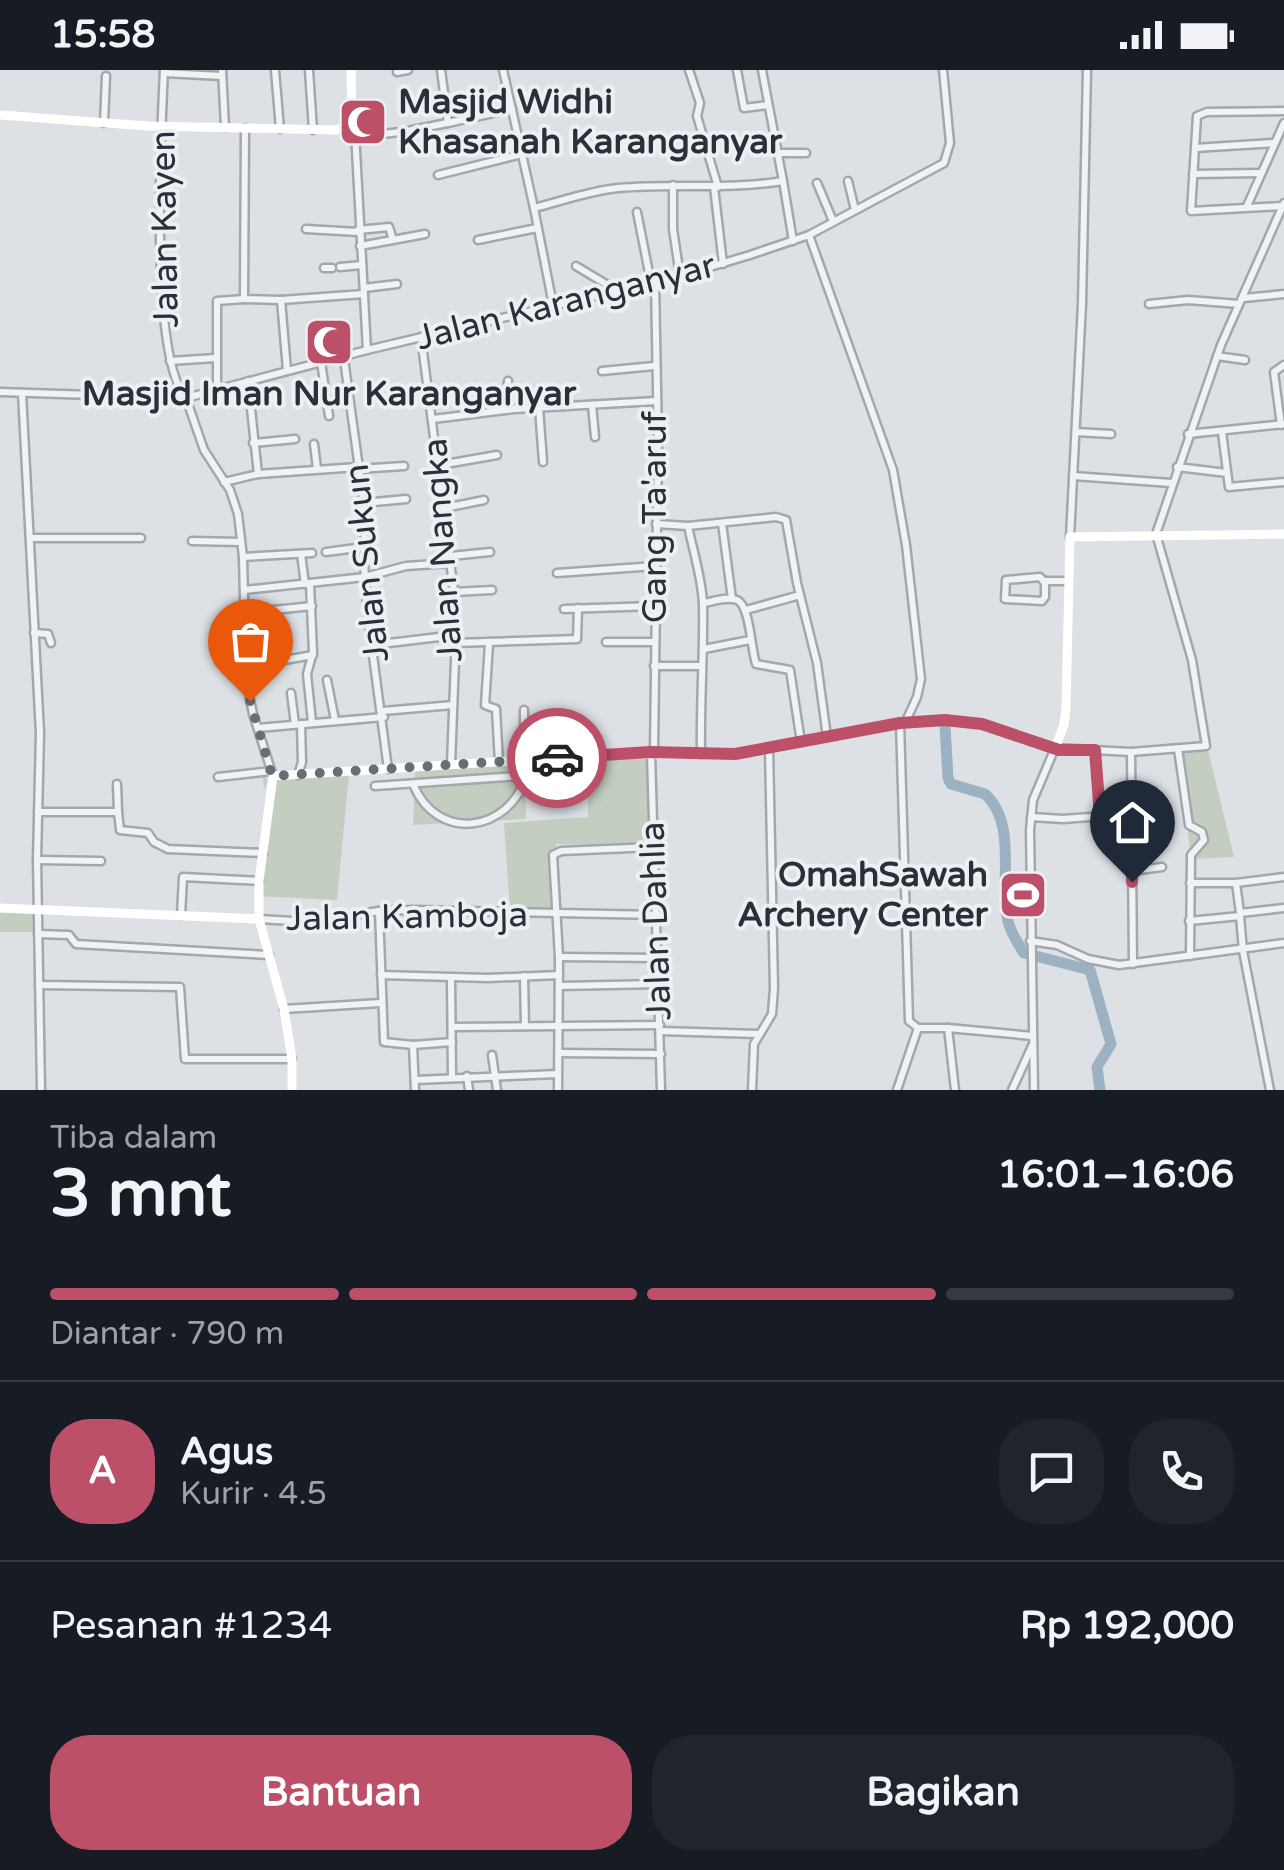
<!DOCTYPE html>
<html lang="id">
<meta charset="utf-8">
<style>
body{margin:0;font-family:"Varela Round",sans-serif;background:#20242c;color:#f1f3f6;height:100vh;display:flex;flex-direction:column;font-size:38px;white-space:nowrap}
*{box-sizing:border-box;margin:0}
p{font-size:32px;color:#9ea1a6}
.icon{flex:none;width:55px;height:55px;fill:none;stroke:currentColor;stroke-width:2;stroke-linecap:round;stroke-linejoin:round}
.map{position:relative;height:1020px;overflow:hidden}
.drawer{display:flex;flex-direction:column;background:#171b24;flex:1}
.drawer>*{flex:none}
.pin{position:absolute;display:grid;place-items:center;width:85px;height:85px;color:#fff;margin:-102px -42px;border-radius:50% 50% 50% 0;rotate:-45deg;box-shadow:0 0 10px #0007}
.pin .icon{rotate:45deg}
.courier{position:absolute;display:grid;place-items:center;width:100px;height:100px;margin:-50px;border:8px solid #bd5069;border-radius:50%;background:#fff;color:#222;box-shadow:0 2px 12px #0007}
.summary em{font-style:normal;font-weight:700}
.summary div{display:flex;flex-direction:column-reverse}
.summary{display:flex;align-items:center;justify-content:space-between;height:170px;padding:0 50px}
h1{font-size:65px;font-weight:700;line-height:75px}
.bar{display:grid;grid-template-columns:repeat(4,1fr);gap:15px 10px;align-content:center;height:120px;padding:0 50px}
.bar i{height:12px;border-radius:8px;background:#363941}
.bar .active{background:#bd5069}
.bar p{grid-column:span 4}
.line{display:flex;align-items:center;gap:25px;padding:0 50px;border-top:2px solid #363941}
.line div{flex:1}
.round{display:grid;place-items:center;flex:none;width:105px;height:105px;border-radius:40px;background:#20242c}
.action{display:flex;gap:20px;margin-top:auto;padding:20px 50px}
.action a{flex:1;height:115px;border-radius:40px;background:#bd5069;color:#fff;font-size:40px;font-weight:700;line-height:115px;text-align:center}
.action a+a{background:#20242c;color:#f1f3f6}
.status{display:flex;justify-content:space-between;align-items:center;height:70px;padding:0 50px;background:#171b24;direction:ltr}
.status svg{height:28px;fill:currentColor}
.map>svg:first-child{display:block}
.green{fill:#c4cec0}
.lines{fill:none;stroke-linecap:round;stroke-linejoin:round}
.river{stroke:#9cb1c1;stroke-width:11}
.street-casing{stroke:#a3a8ae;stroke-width:11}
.street{stroke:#f0f2f4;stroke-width:6}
.secondary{stroke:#fff;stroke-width:9}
.done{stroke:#686e76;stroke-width:10;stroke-dasharray:0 18}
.route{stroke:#bd5069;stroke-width:12}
.labels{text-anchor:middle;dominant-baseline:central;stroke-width:8;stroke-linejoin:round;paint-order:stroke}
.poi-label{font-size:35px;font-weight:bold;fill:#29303a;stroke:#ecf0f3;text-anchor:start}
.street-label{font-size:35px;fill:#29303a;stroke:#ecf0f3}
</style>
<div class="status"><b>15:58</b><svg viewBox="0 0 49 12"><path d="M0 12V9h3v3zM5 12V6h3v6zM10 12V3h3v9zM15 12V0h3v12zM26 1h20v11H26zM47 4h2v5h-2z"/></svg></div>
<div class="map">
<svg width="1284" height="1020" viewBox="0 0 1284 1020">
<rect width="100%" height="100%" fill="#dde1e5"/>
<g class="green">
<path d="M1207,676L1234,787L1191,789L1178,681Z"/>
<path d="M652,683L651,776L556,774L557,844L510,841L504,753L588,747V688Z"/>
<path d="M524,692L526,749L413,755L415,699Z"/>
<path d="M349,704L337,830L257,826L268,712L264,719L263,705L267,710Z"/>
<path d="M38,836V862H0V837Z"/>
</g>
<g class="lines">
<path class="river" d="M945,656L948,708L951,714L985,724C1015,751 1002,802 1006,839C1007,856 1015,869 1024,883L1090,900L1111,974L1097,997L1100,1020"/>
<g class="street-casing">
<g id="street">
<path d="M164,0C161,62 149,286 186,328L367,280L680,206L750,185L809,165L944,93L950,73L943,0"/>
<path d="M222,0L225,57"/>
<path d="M275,0L280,59"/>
<path d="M309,0L313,60"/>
<path d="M503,0L534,138C562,131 589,121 618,118C673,113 728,120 783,111L793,171"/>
<path d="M689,0L700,33L697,46L718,117"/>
<path d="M737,0L744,38L768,35"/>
<path d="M762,0L783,111"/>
<path d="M397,2L408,0"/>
<path d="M164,3L222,6"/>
<path d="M104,53L106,6"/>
<path d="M448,53L512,39"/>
<path d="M345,57C375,72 417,58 448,53L441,0"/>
<path d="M245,58L244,229L281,230L287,300"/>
<path d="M355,62L367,280"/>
<path d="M1195,78L1274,73"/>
<path d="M778,83H806"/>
<path d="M1193,104L1260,103"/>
<path d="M438,105L522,84"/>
<path d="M848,111L855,140"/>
<path d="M817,113L833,151"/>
<path d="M673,115V159L680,206"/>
<path d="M714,117L723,194"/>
<path d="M1247,136L1284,53"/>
<path d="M1282,136L1191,141L1197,46L1207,42L1284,41"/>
<path d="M534,138L553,235"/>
<path d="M637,142L651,213"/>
<path d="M306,159L358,162"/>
<path d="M358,160L389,157L393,170"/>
<path d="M809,165L893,400L906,475L921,609L917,627L905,653"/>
<path d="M478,170L537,158"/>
<path d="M360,176L425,164"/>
<path d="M576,196L616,220"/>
<path d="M340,197L362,195"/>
<path d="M324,198H332"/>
<path d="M364,218L397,214"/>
<path d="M1244,228L1284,224"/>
<path d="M281,230L364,224"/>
<path d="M1149,234L1188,230L1239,234"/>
<path d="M421,267L454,522L456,565L451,694"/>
<path d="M1217,286L1245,290"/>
<path d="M344,289L365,442L364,494L368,548L388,699"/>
<path d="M170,291L215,288"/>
<path d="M321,292L329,346"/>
<path d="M602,301L654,296"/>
<path d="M248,311L258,404"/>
<path d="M217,317V231L244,229"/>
<path d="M0,322L186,328L204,380L230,420L238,444L243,487L246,610L253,644L273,706"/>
<path d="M22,323L40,663L37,790L41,1020"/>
<path d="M592,335L595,367"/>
<path d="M539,338L543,392"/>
<path d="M505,340L508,311"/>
<path d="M433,349L514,339L656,331"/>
<path d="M1281,355L1274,302L1284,295"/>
<path d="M1076,362L1111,364"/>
<path d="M1222,362L1229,417L1284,412"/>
<path d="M1188,364L1284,354"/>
<path d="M253,373L295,369"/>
<path d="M314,374L317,399"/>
<path d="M440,395L497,385"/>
<path d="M1177,397L1227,403"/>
<path d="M358,399L404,396"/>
<path d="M1073,406L1171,413"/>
<path d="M224,412L258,404L358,397"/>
<path d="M364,433L406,429"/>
<path d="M445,438L484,430"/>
<path d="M722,453L732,529"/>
<path d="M656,454L688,456C693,481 702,508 703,534C704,583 700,633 701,684"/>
<path d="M688,456L776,447L786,450L797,513L817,593L827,667"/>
<path d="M1070,467L1082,234L1087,0"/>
<path d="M31,468H141"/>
<path d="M192,471L241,472"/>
<path d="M326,482L364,477"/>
<path d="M301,484L305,514"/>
<path d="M451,486L490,482"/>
<path d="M243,487L312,483"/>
<path d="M557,503L655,496"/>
<path d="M1040,507L1045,513V527L1042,531L1005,529L1006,510Z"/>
<path d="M1045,511H1068"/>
<path d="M310,514L313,582L307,604L312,652"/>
<path d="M244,520L365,507L406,496L451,493"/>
<path d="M454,522L492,520"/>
<path d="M703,533C712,532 728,526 737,530C750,535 751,579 756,594L790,600L801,672"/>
<path d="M564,539L654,536"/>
<path d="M746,540L800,525"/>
<path d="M245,543L312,536"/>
<path d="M34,563L48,564L51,573"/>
<path d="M606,572H654"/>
<path d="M455,573L577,569L578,538"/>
<path d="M489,574L485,635L496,639L499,692"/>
<path d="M372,575L456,565"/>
<path d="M704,579L750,570"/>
<path d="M654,596H701"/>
<path d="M245,597L313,585"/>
<path d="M327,610L335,650"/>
<path d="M291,623L295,654"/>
<path d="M524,640V690"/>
<path d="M383,641L453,635"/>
<path d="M900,653L909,951L918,958H948L1033,966"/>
<path d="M258,658L384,647"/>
<path d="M1178,679L1189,755L1202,762L1204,770L1191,785L1190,886"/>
<path d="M1095,681L1100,746"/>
<path d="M1131,682L1133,894"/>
<path d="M654,683L658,371L655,212"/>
<path d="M651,684L661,1020"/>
<path d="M298,705L302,692L301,654"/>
<path d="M218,707L271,701"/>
<path d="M117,714L118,742"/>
<path d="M413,714C437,773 509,763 527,705"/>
<path d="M375,716L591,701"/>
<path d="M38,742H118L120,760L148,763L154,772L168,779L263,783"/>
<path d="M1031,747L1063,749L1131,744"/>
<path d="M37,790L101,791"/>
<path d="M1132,801L1162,797"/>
<path d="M1190,813H1236L1284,807"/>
<path d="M1236,813L1240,843L1284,838"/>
<path d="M379,841L384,972L413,975L452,972"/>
<path d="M181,845L183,807L259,811"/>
<path d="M259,849L309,852L379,841L413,840L658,845"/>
<path d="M1189,851L1240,846L1243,881L1270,1020"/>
<path d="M38,864L69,865L76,874L269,885"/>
<path d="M1030,871L1057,875L1088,889L1119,895L1284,873"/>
<path d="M559,887L659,888"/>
<path d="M381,905L488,908L559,905"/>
<path d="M524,906L525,956"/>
<path d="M451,908L452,1007"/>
<path d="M39,915L180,917L185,989H292"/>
<path d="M559,916L660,914"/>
<path d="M284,939L380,933"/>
<path d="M452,957L660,955"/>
<path d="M948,958L955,1020"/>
<path d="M661,961L758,964"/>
<path d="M413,975L415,1020"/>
<path d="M559,983L661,984"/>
<path d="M492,985L497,1020"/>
<path d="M467,1006L469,1020"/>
<path d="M415,1010L558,1004"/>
<path d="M558,1020L559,887L553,785L561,781L654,777"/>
<path d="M752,1020L754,974L772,944L774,918L769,679"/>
<path d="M897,1020L918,958"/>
<path d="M1012,1020L1032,976"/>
<path d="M1034,1020L1030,760L1033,730L1055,678L1131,682L1206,676L1192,590L1156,464L1221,275L1284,133"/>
</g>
</g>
<use href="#street" class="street"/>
<g class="secondary">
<path d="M0,45L148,56L337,60L352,51L351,0"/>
<path d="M0,838L259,849"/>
<path d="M292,1020V989L284,939L259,849V811L273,706L621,684H735L900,653L945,651L982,654L1055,678L1064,655L1066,638L1070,467L1284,464"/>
</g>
</g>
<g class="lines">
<path class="done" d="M250,631L272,706L557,688"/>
<path class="route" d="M557,688L650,682L735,684L900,653L945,650L982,654L1059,680H1095L1100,746L1131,744L1132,812"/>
</g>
<defs>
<g id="mosque-square" transform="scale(2.5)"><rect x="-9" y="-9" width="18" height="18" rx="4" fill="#bd5069" stroke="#ecf0f3"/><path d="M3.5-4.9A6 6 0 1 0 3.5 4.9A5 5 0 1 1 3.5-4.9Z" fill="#fff"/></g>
<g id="stadium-square" transform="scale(2.5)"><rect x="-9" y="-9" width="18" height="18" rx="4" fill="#bd5069" stroke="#ecf0f3"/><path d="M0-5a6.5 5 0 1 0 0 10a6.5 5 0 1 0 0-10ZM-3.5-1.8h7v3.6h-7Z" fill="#fff"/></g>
</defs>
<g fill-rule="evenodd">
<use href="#mosque-square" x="363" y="52"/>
<use href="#mosque-square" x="329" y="272"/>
<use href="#stadium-square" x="1023" y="825"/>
</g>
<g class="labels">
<g class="poi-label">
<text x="398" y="32">Masjid Widhi<tspan x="398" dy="40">Khasanah Karanganyar</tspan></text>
<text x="329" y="324" text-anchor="middle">Masjid Iman Nur Karanganyar</text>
<text x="988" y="805" text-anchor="end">OmahSawah<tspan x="988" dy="40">Archery Center</tspan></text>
</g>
<g class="street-label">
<text transform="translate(165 159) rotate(-91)">Jalan Kayen</text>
<text transform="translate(566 232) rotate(-14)">Jalan Karanganyar</text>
<text transform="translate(655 447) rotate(-90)">Gang Ta'aruf</text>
<text transform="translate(443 480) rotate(-94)">Jalan Nangka</text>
<text transform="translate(367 493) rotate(-96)">Jalan Sukun</text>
<text transform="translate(407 847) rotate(-1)">Jalan Kamboja</text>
<text transform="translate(656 851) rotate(-92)">Jalan Dahlia</text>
</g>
</g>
</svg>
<div class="pin" style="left:250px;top:631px;background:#ea580c"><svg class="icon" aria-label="bag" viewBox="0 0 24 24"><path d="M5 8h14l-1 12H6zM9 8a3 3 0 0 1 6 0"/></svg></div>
<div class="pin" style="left:1132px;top:812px;background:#1f2937"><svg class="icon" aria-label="home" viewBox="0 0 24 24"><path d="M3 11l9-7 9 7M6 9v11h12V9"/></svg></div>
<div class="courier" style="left:557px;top:688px"><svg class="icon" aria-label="car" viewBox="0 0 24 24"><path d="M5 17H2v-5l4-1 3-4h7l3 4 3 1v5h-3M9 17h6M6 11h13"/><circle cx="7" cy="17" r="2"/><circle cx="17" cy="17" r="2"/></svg></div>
</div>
<section class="drawer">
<div class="summary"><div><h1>3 mnt</h1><p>Tiba dalam</p></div><em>16:01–16:06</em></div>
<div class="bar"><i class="active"></i><i class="active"></i><i class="active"></i><i></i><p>Diantar · 790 m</p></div>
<div class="line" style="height:180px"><b class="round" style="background:#bd5069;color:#fff">A</b><div><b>Agus</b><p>Kurir · 4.5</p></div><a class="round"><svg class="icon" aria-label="chat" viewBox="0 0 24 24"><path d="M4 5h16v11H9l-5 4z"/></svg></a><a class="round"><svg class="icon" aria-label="phone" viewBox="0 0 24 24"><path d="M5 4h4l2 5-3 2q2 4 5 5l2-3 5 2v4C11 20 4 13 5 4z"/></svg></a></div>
<div class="line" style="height:130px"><div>Pesanan #1234</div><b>Rp 192,000</b></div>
<div class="action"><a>Bantuan</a><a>Bagikan</a></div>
</section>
